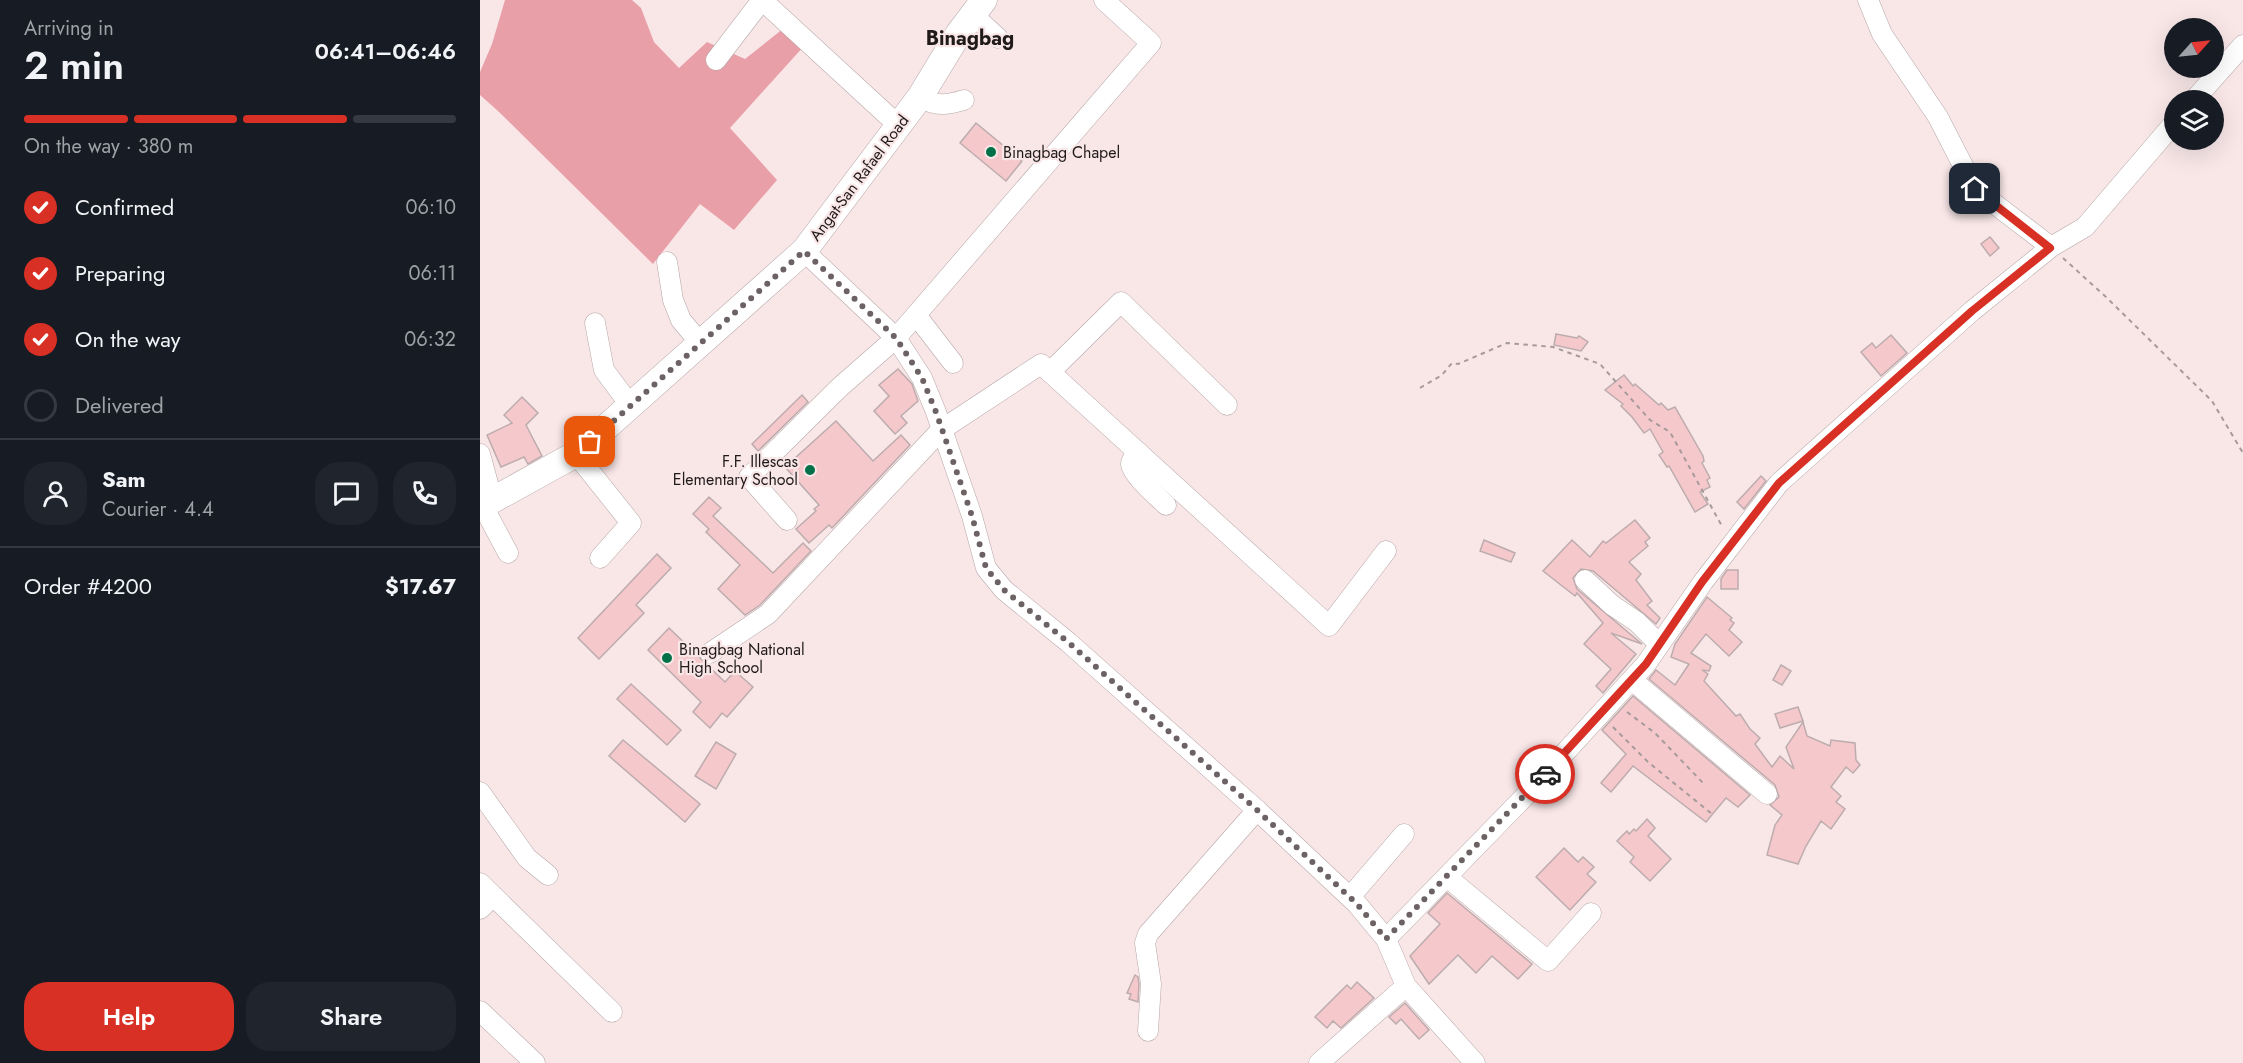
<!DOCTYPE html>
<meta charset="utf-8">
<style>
body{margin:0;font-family:Jost,sans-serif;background:#20242c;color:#f1f3f6;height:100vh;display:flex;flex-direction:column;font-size:22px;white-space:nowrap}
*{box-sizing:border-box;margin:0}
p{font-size:20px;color:#9ea1a6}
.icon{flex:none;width:33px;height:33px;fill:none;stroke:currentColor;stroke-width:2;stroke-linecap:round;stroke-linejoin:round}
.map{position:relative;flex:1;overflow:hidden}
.drawer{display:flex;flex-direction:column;background:#171b24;width:480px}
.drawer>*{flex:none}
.needle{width:39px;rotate:63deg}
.controls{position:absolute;left:1684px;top:18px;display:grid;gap:12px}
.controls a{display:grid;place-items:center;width:60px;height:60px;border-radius:50%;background:#171b24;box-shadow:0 6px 24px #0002;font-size:30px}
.pin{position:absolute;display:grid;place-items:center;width:51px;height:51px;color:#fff;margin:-26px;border-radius:12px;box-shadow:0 3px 9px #0006}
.courier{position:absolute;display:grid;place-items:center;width:60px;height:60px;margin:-30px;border:4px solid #d93025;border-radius:50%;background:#fff;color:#222;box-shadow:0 2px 8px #0007}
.summary em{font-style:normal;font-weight:600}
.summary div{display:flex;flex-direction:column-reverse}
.summary{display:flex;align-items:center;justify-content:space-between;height:102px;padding:0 24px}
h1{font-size:39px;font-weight:600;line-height:45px}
.bar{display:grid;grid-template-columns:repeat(4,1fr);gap:9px 6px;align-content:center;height:72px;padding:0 24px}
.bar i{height:8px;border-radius:4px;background:#363941}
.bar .selected{background:#d93025}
.bar p{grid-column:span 4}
.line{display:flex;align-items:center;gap:15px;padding:0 24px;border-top:2px solid #363941}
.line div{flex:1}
.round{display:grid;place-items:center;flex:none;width:63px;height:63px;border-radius:24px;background:#20242c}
ol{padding:0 24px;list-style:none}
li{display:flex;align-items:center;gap:18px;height:66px}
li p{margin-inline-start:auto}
li .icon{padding:6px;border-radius:50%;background:#d93025;color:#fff;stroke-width:4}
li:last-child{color:#9ea1a6}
li i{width:33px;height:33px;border:3px solid #363941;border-radius:50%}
.cta{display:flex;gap:12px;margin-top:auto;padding:12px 24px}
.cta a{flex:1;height:69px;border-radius:24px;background:#d93025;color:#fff;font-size:24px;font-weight:600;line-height:69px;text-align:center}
.cta a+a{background:#20242c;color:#f1f3f6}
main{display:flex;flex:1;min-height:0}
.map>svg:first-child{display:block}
.forest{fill:#e89fa7}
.building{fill:#f5c8cc;stroke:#bdacad;stroke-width:1.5}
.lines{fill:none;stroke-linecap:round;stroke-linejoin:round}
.minor-casing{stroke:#b7a6a7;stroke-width:21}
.major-casing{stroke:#b7a6a7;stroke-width:27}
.path{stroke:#a79a9b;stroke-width:2;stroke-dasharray:4.5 4.5;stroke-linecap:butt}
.minor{stroke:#fff;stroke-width:20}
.major{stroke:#fff;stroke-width:26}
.done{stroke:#6c6263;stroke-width:6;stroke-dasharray:0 10.8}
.route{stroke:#d93025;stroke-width:8}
.poi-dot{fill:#007049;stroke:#f9e7e8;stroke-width:2}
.labels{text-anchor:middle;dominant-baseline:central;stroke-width:4.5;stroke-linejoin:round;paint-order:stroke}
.poi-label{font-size:16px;fill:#201a1b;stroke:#f9e7e8;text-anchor:start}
.street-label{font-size:16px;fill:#201a1b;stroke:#f9e7e8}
.quarter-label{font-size:20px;font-weight:bold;fill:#201a1b;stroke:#f9e7e8}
</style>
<main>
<section class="drawer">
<div class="summary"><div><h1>2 min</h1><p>Arriving in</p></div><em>06:41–06:46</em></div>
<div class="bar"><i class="selected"></i><i class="selected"></i><i class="selected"></i><i></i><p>On the way · 380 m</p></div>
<ol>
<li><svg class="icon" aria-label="check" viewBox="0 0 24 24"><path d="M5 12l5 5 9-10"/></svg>Confirmed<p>06:10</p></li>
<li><svg class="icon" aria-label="check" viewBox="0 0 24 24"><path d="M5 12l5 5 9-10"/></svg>Preparing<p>06:11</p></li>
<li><svg class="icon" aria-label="check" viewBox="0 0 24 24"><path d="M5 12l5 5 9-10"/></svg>On the way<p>06:32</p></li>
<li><i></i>Delivered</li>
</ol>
<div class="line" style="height:108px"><a class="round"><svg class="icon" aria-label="person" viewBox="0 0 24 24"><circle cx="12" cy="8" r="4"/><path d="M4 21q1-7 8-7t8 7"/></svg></a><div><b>Sam</b><p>Courier · 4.4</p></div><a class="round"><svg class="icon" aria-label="chat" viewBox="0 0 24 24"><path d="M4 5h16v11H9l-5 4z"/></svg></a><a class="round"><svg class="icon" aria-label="phone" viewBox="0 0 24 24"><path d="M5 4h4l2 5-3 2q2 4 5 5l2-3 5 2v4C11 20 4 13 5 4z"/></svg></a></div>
<div class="line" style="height:78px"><div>Order #4200</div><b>$17.67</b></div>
<div class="cta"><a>Help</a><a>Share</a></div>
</section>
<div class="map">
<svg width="1763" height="1063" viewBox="0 0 1763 1063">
<rect width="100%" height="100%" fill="#f9e7e8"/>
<path class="forest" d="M25,0H152L161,8L174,42L199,68L227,42L265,59L304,28L324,46L250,128L297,180L254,230L220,204L173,264L18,111L0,95V72L12,44Z"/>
<g class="building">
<path d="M496,123L542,161L526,181L480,143Z"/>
<path d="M1510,237L1519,248L1510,256L1501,244Z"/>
<path d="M1076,334L1097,338L1099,336L1108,342L1101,351L1074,345Z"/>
<path d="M1411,335L1427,353L1401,376L1381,352L1392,343L1396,348Z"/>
<path d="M418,369L432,384L438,401L421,416L427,423L415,434L394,411L409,396L399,385Z"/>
<path d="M1144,375L1153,386L1155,384L1179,405L1181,403L1188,410L1195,407L1223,456L1224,461L1222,463L1230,478L1227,480L1230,487L1220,492L1228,504L1215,512L1189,466L1187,467L1179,455L1183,452L1170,429L1164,433L1152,417L1141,406L1143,404L1125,390Z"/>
<path d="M322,395L328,402L278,451L272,444Z"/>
<path d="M42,397L58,413L46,425L62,456L48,464L44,457L21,467L7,435L32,423L24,415Z"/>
<path d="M356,421L393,461L421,435L430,445L352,528L349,525L329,543L316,529L336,511L334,509L339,505L305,467Z"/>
<path d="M1281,476L1286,481L1264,509L1257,502Z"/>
<path d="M229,497L241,508L233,516L293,573L323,543L331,551L280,605L265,615L238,589L260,565L226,532L229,529L213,514Z"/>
<path d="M1155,520L1170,538L1165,542L1168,546L1149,562L1161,574L1156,580L1172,601L1167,605L1180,618L1176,624L1113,571L1101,569L1093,578L1097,589L1162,644L1131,633L1156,654L1123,693L1116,686L1131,669L1104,644L1123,623L1097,593L1095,596L1063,571L1092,540L1110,557L1123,541L1126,543Z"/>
<path d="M1004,540L1035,553L1031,562L1000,551Z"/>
<path d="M177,554L191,568L156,605L164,613L119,659L98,638Z"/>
<path d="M1247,570H1258V589H1241V579Z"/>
<path d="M1227,597L1252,618L1250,620L1254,623L1249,630L1262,642L1249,656L1226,634L1211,653L1231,666L1229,671L1222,670L1228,674L1224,681L1256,716L1260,714L1270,729L1280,738L1275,744L1292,767L1300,756L1314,769L1306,747L1323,722L1327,736L1350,746L1351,740L1375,743L1376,760L1380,765L1373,773L1366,767L1351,787L1361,796L1356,802L1365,809L1351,829L1341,821L1326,846L1318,864L1287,855L1295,825L1302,815L1290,805L1299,797L1295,785L1169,679L1176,670L1195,685L1209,664L1191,657L1195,644Z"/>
<path d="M189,628L245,682L255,671L273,687L247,717L242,713L230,728L213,712L221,702L168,650Z"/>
<path d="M1301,665L1311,671L1302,685L1293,680Z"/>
<path d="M151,684L201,730L187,745L137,699Z"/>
<path d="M1153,696L1270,795L1258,807L1246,798L1226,822L1153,766L1131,792L1121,783L1146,754L1122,730Z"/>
<path d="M1318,707L1323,721L1300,728L1295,714Z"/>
<path d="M143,740L220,804L205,822L129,756Z"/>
<path d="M236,742L256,754L236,789L215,776Z"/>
<path d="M1048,756L1057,765L1048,776L1038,767Z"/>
<path d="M1167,819L1175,828L1168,836L1191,859L1170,881L1150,862L1154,857L1137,841L1147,831L1149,834L1154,829L1156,831Z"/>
<path d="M1084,848L1098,862L1103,857L1114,867L1107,874L1116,882L1090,910L1056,877Z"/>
<path d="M967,893L1052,964L1038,979L1012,956L996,973L978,955L949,984L930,956L960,924L948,913Z"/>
<path d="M655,975L658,977L659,984L658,1002L649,999L651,994L647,993Z"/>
<path d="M877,982L894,998L861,1028L853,1021L847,1028L835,1017L867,985L871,989Z"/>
<path d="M925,1003L949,1030L939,1039L921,1019L916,1024L909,1017Z"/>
</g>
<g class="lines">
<g class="minor-casing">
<g id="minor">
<path d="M1388,0L1402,34L1458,117L1495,189L1571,247"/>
<path d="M493,15L518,38"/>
<path d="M236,60L282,0L419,126"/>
<path d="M440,97C456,107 467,105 484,100"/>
<path d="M1714,100L1763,45"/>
<path d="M324,251L416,338L442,378L456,412L492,516L506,568L524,590L588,642L777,810L877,904L906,939L926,986L995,1063"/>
<path d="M187,262L193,300L201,320L220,343"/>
<path d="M436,315L473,363"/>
<path d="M115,323L124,370L150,405"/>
<path d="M570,372L641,302L747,405"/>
<path d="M658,452C655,456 651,459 651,464C652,475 678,497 686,505"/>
<path d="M0,454L13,502"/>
<path d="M96,454L151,523L120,558"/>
<path d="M3,506L28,553"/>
<path d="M307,520L269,477L360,387L416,338L671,43L624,0"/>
<path d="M1105,580L1132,605L1157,622L1179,644"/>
<path d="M230,653L288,614L461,430L561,364L849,626L906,551"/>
<path d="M1152,680L1287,794"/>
<path d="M0,792L47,858L68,875"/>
<path d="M967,877L1068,961L1111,913"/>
<path d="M0,883L132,1012"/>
<path d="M870,897L924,834"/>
<path d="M0,909L13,896"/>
<path d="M906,939L1048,793L1166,664L1223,582L1299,483L1492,311L1571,247L1605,227L1695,122"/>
<path d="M0,1011L55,1063"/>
<path d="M668,1031L671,984L665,943L668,934L777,810"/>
<path d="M839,1063L926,986"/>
</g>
</g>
<g class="major-casing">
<path id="major" d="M0,507L96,454L324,251L440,97L479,33L504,0"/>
</g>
<g class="path">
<path d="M1583,258L1626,297L1732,401L1763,453"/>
<path d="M940,388L962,375L972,363L978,364L1027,343L1073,347L1120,364L1170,420L1190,432L1243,528"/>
<path d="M1147,712L1175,733L1225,785"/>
<path d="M1133,727L1168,762L1232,814"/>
</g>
<use href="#minor" class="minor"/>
<use href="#major" class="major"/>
</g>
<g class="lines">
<path class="done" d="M110,442L324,251L416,338L442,378L456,412L492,516L506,568L524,590L588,642L777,810L877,904L906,939L1065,774"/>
<path class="route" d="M1065,774L1166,664L1222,582L1299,483L1492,311L1570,248L1495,189"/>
</g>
<g class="poi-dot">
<circle cx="511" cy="152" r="6"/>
<circle cx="330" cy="470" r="6"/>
<circle cx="187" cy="658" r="6"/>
</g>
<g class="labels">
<g class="poi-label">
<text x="523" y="152">Binagbag Chapel</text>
<text x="318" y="461" text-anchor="end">F.F. Illescas<tspan x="318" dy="18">Elementary School</tspan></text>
<text x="199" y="649">Binagbag National<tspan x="199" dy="18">High School</tspan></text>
</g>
<g class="street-label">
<text transform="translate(379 178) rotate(-53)">Angat-San Rafael Road</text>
</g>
<g class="quarter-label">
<text x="490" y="38">Binagbag</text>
</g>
</g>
</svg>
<div class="controls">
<a><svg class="needle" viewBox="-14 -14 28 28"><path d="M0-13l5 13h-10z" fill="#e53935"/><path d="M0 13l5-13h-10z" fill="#9ea1a6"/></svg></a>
<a><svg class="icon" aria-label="layers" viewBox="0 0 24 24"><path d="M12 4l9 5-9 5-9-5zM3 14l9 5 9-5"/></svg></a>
</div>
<div class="pin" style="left:110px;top:442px;background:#ea580c"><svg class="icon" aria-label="bag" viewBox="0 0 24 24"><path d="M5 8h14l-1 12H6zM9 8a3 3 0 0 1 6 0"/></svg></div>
<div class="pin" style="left:1495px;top:189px;background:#1f2937"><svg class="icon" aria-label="home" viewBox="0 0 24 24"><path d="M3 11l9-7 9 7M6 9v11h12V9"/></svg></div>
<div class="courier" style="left:1065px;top:774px"><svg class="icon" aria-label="car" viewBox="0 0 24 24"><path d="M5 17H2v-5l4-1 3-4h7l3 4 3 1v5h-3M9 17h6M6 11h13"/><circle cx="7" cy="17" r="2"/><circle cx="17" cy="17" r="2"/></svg></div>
</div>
</main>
